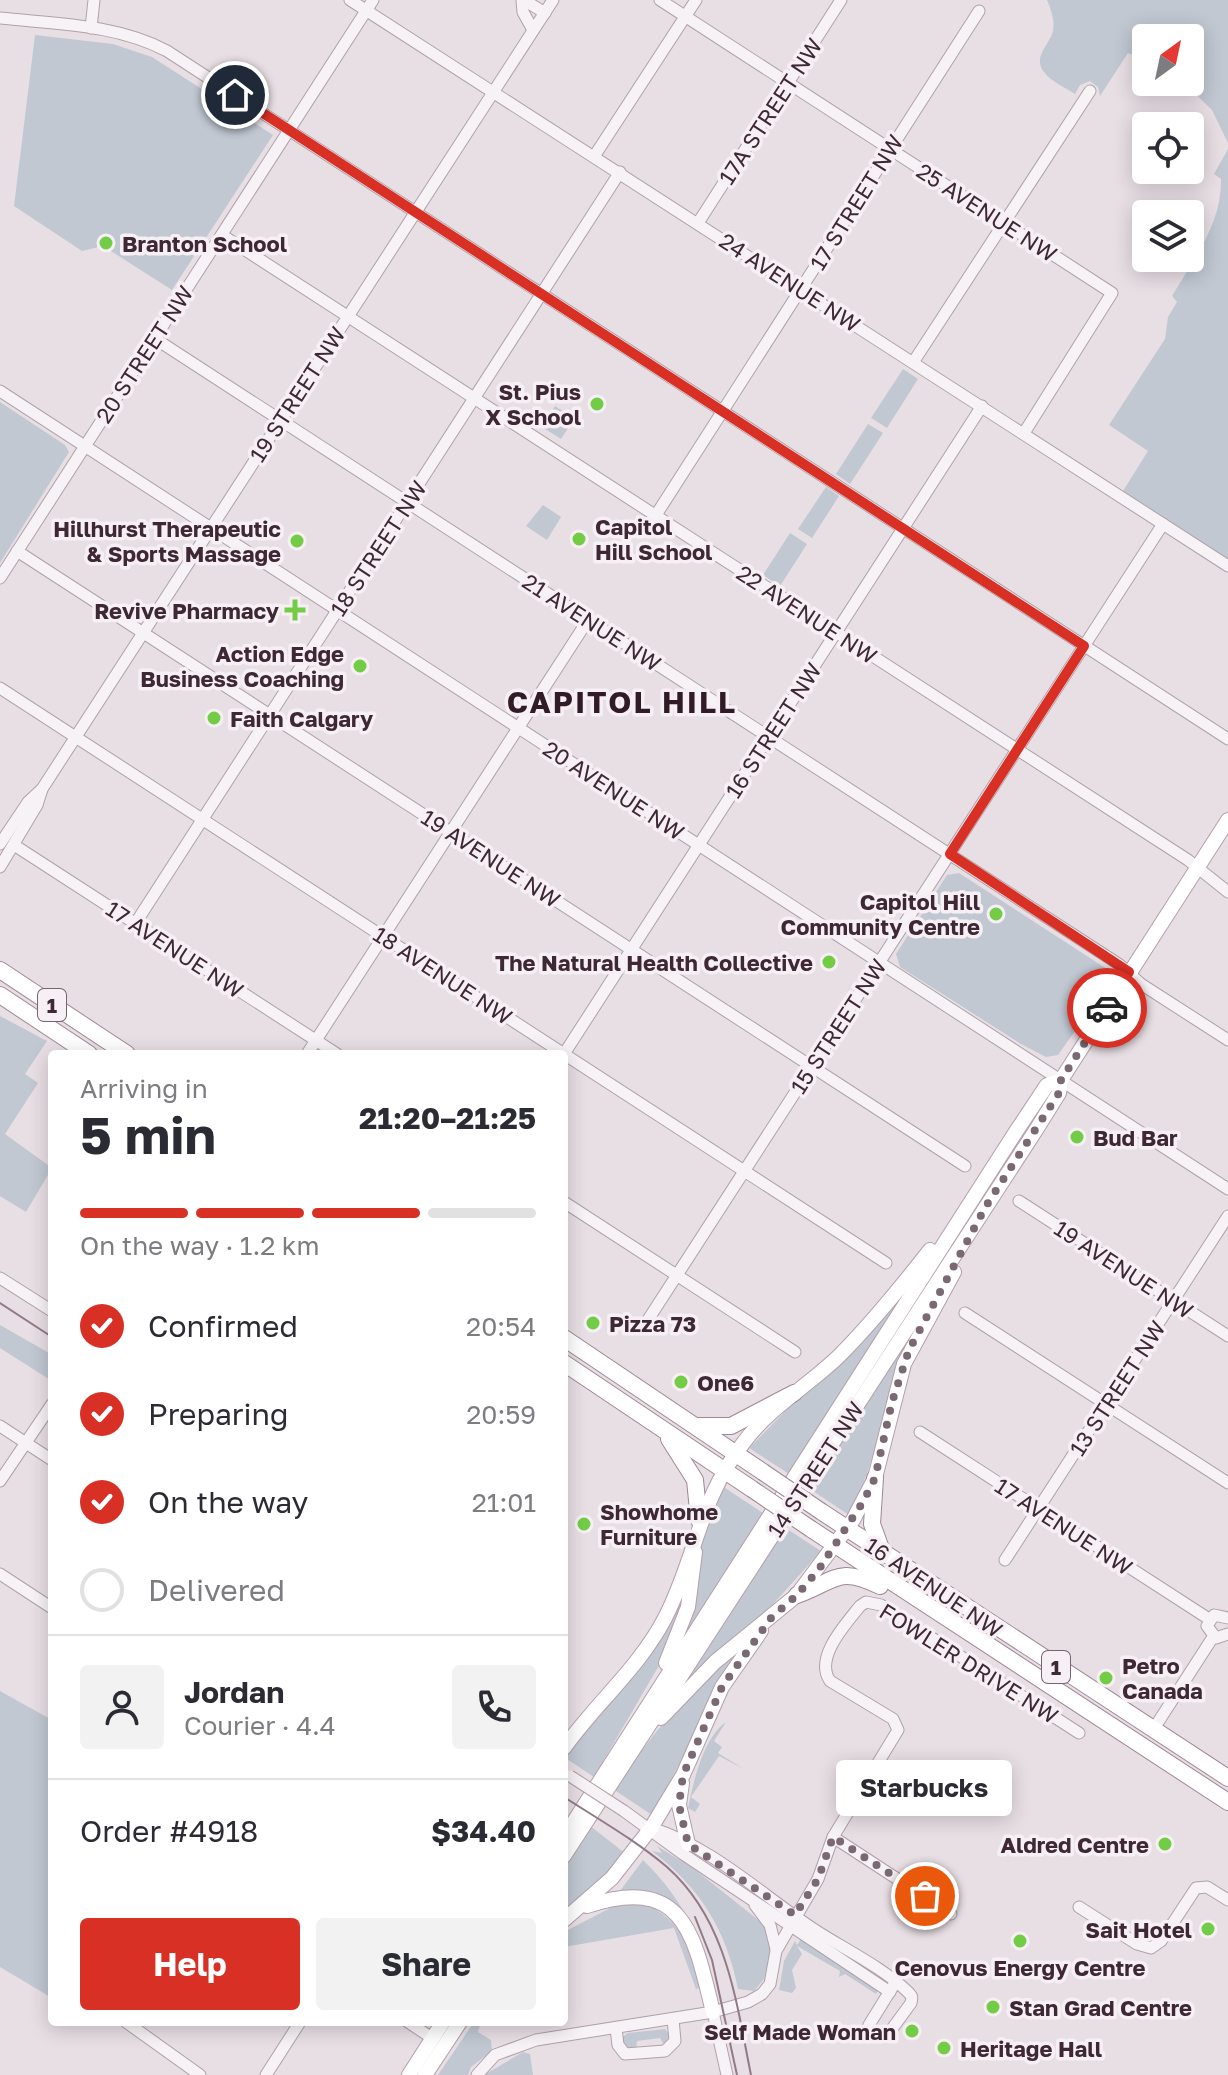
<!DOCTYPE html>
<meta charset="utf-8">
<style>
body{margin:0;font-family:"Golos Text",sans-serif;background:#f2f2f3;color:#2b2b33;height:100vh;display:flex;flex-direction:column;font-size:30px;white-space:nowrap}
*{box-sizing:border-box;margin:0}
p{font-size:26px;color:#7c7c81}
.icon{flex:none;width:44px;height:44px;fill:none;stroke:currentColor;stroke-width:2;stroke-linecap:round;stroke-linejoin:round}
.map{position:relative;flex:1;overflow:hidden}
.sheet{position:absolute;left:48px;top:1050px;width:520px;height:976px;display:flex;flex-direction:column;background:#fff;border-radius:8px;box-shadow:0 4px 20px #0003}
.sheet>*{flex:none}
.needle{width:52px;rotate:33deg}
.tools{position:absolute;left:1132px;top:24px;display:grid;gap:16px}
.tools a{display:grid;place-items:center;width:72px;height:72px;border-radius:8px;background:#fff;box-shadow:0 4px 20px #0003;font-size:40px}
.pin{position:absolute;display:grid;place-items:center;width:68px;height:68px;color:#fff;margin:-34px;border:4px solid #fff;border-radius:50%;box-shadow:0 2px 8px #0007}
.courier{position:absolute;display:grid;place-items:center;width:80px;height:80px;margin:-40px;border:6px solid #d93025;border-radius:50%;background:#fff;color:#222;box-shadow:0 2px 10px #0007}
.bubble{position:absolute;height:56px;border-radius:8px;background:#fff;box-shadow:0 4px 20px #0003;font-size:26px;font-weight:700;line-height:56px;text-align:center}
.overview em{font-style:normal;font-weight:700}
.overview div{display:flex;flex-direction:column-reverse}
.overview{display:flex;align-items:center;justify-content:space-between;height:136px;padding:0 32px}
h1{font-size:52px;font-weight:700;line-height:60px}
.bar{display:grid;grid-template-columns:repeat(4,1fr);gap:12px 8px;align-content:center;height:96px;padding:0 32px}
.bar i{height:10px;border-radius:6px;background:#e1e1e2}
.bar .selected{background:#d93025}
.bar p{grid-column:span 4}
.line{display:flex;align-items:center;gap:20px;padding:0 32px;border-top:2px solid #e1e1e2}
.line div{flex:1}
.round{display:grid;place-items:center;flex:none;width:84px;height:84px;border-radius:8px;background:#f2f2f3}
ol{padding:0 32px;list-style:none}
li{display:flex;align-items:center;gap:24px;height:88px}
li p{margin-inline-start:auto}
li .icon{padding:8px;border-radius:50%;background:#d93025;color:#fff;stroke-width:4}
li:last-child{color:#7c7c81}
li i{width:44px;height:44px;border:4px solid #e1e1e2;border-radius:50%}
.action{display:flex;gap:16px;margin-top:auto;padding:16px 32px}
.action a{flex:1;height:92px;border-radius:8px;background:#d93025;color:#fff;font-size:32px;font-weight:700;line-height:92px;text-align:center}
.action a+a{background:#f2f2f3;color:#2b2b33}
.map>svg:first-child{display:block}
.green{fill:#c1c8d2}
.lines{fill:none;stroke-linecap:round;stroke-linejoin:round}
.minor-casing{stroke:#afa1a9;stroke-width:13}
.major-casing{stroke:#b49fab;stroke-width:16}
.highway-casing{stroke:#9f8795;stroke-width:18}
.minor{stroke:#f7f2f5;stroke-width:11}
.major{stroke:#fff;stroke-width:14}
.highway{stroke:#fff;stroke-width:16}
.tram{stroke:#927987;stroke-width:2}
.minor-bridge-casing{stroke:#afa1a9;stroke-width:13;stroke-linecap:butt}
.highway-bridge-casing{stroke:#9f8795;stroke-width:18;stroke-linecap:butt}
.minor-bridge{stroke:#f7f2f5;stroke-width:11}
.highway-bridge{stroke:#fff;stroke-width:16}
.done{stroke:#7a6873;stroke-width:8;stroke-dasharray:0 14.4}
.route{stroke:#d93025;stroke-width:10}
.poi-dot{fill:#73cc46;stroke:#f6eff3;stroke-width:3}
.labels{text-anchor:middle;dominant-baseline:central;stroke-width:7;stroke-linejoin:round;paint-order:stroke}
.shield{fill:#f6eff3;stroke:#76646e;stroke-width:2}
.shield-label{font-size:20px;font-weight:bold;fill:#3f2835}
.street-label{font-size:22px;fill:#3f2835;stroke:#f6eff3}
.poi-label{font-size:22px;font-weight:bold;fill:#3f2835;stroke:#f6eff3;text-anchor:start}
.district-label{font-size:30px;font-weight:bold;letter-spacing:2px;fill:#301b26;stroke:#f6eff3}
</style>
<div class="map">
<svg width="1228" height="2075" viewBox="0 0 1228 2075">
<rect width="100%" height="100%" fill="#e8dfe5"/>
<g class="green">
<path d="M1047,0H1228V143L1212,110L1183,82H1190V38H1146V60L1128,53L1100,96L1098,87L1090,81L1080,85L1075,94C1066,88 1050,81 1044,72C1032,57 1050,44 1053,31C1055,21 1051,9 1047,0Z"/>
<path d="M35,35L113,44L152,57L273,135L172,290L103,246L82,251L14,206Z"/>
<path d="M1228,149V561L1123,491L1148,451L1109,425L1165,339L1168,317L1177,302L1172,296C1194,259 1222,223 1221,179L1214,174Z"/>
<path d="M903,369L918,379L887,428L871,418Z"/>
<path d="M0,402L65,445L69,452L0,563Z"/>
<path d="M555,406L574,419L561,439L542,427Z"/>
<path d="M868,424L883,433L850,484L836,474Z"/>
<path d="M826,487L839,496L812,538L798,529Z"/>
<path d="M543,505L561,517L547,540L526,526Z"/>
<path d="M790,533L807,544L780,586L763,575Z"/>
<path d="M959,873L1110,971L1113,977L1058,1055L1046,1057L1021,1044L900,967L896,954L947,875Z"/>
<path d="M0,1016L47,1041L25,1074L38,1083L5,1134L52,1168L26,1212L0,1196Z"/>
<path d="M894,1301L897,1303L789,1474L749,1448Z"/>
<path d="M0,1325L49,1353L52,1350V1381L0,1348Z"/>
<path d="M903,1344L906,1347C882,1402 878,1462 849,1515L810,1489Z"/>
<path d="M722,1486L763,1513L687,1635L683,1633L708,1518Z"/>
<path d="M784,1527L821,1551L758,1621L685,1685L682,1683Z"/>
<path d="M680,1599L685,1600L661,1662L594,1777L564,1757Z"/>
<path d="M740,1651L652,1815L613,1789C650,1738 688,1687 740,1651Z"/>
<path d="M0,1691L52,1720V1998L0,1967Z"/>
<path d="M726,1722L714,1741L722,1747L718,1753L744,1769L719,1756L691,1797L700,1804L695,1812L688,1808C694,1779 704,1737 726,1722Z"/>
<path d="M589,1825L626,1854L564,1913V1863Z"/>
<path d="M657,1846L693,1868L766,1926L772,1946L764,1979L754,1991L738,1989C726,1929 700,1888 652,1851L662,1853Z"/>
<path d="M643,1860C684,1900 702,1940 715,1995L699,1943L645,1891H620Z"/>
<path d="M642,1902C684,1922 690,1946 699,1988L696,1989L674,1928L564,1947V1932L614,1906Z"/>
<path d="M801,1939L878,1990L876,1994L845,1974L839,1977L840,1971L797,1946L802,1954L792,1970L796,1988L792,1993L779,1990L784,1961L795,1941L797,1945Z"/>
<path d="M474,2022H481L478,2032L491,2040L492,2051L471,2067L468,2075H438Z"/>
<path d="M665,2029L670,2035L664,2045L660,2038L637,2041L636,2049L627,2050L620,2039L628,2033Z"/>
<path d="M523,2052L530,2054L533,2075H484Z"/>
</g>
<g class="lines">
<g class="minor-casing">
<g id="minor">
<path d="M350,0L1228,566"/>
<path d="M522,0L523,12L533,30"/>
<path d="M524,0L545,13"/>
<path d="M660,0L1112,293L1024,433"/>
<path d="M0,18C56,24 116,24 167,51L1228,739"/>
<path d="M91,28L94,0"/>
<path d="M595,155L696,0"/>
<path d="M698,223L841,0"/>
<path d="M222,235L1188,860L1228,892"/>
<path d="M154,338L1120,965L1141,984L1228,1040"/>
<path d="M914,361L1090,91"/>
<path d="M0,391L1228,1189"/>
<path d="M656,515L979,11"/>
<path d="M17,551L965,1166"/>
<path d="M0,578L373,0"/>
<path d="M0,688L886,1263"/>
<path d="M0,844L28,802L42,789L553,0"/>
<path d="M14,845L337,1054"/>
<path d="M0,867L37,805L42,789"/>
<path d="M135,924L620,172"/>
<path d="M307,1054L588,620"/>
<path d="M564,1054L982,406"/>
<path d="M1019,1201L1228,1336"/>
<path d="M564,1202L795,1352"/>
<path d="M0,1278L52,1311"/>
<path d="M965,1313L1228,1483"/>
<path d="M644,1326L1163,524"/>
<path d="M0,1426L52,1460"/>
<path d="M920,1432L1209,1619"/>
<path d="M0,1481L52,1404"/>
<path d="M1005,1560L1228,1216"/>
<path d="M0,1574L52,1608"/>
<path d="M1228,1618L1214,1615L1207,1626L1216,1638L1228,1634"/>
<path d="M1153,1730L1213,1637"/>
<path d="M624,1811L683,1854L890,1992"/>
<path d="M651,1828C711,1846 763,1896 815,1930C844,1949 882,1967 908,1992C913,1997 912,1997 911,2003L886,2037L878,2036L869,2025L895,1983"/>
<path d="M833,1837L951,1914"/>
<path d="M755,1905L770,1925L776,1949"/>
<path d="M1079,1907L1137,1944L1151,1948L1161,1941L1196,1888L1207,1887L1228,1900"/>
<path d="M126,2022L200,2075"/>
<path d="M408,2022L432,2038"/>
<path d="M616,2028L618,2045L625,2054L665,2051L675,2041L673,2019"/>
<path d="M266,2075L300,2022"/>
<path d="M477,2075L495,2055L536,2040L713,2012"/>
<path d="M727,2075L713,2012L748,2002L762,1994L770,1984L776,1951L818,1879L833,1837L898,1730L893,1719L830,1681C814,1658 845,1625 860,1606L866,1602L881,1605L1079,1733"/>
</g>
</g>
<g class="major-casing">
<g id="major">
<path d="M666,1663L688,1607L695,1552"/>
<path d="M661,1718L715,1662L797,1595L853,1520L875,1478L904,1364L954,1272"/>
<path d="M564,1748C596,1703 639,1668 665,1618C697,1556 698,1501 744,1442C770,1407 808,1386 839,1356C872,1323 901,1287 930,1250"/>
<path d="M682,1783L679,1805L688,1844"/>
<path d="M564,1837L1015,1133L1047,1085L1061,1080"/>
<path d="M564,1856L1036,1130L1059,1093L1061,1080L1228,820"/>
<path d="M587,1906C684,1874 694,1934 713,2012"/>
<path d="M564,1920L612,1878L651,1828L683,1775L722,1687L761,1631"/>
<path d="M409,2075L443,2022"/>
<path d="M425,2075L460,2022"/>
</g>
</g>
<g class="highway-casing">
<g id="highway">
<path d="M0,970L127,1054"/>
<path d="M0,995L89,1054"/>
<path d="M564,1338L763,1472"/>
<path d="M564,1363L752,1489"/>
<path d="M696,1426H731L794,1393"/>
<path d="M669,1439L695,1480L699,1520"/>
<path d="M875,1478L872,1524L883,1554"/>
<path d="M822,1512L1228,1778"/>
<path d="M811,1529L1228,1802"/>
<path d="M797,1595C836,1581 837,1565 880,1586"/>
</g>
</g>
<use href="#minor" class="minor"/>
<use href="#major" class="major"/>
<use href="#highway" class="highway"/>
<g class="tram">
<path d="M0,1303L52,1337"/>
<path d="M564,1797C598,1819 635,1840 667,1867C727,1920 736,2001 751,2075"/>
<path d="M695,1917L712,1960L737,2075"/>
</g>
<g class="minor-bridge-casing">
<path id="minor-bridge" d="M570,1776L624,1811"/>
</g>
<g class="highway-bridge-casing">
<g id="highway-bridge">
<path d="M763,1472L822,1512"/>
<path d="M752,1489L811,1529"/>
</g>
</g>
<use href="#minor-bridge" class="minor-bridge"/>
<use href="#highway-bridge" class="highway-bridge"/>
</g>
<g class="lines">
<path class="done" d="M925,1896L833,1837L818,1879L795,1915L688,1844L679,1805L683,1775L722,1687L771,1618L797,1595L819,1569L863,1502L875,1478L892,1402L909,1350L986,1206L1059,1093L1061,1080L1107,1008"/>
<path class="route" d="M235,95L1084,646L950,854L1129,972L1107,1008"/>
</g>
<g class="poi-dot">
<circle cx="106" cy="243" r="8"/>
<circle cx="597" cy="404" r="8"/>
<circle cx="579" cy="539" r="8"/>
<circle cx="297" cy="541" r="8"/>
<path d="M291 598h8v8h8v8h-8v8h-8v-8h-8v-8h8z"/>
<circle cx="360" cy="666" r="8"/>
<circle cx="214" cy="718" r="8"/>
<circle cx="996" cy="914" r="8"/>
<circle cx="829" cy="962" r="8"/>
<circle cx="1077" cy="1137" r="8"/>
<circle cx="593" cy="1323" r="8"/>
<circle cx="681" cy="1382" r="8"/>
<circle cx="584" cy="1524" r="8"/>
<circle cx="1106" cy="1678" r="8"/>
<circle cx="1165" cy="1844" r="8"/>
<circle cx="1208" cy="1929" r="8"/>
<circle cx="1020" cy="1941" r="8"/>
<circle cx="993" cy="2007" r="8"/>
<circle cx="912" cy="2031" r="8"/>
<circle cx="944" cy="2048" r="8"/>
</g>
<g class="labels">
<g class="shield">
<rect x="38" y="989" width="28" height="32" rx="6"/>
<rect x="1042" y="1651" width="28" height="32" rx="6"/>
</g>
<g class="shield-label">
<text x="52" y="1005">1</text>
<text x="1056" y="1667">1</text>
</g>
<g class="street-label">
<text transform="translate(770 111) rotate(-57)">17A STREET NW</text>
<text transform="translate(856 202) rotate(-58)">17 STREET NW</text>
<text transform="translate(987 212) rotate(33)">25 AVENUE NW</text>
<text transform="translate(790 282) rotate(33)">24 AVENUE NW</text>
<text transform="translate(144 354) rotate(-57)">20 STREET NW</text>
<text transform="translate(297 394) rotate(-57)">19 STREET NW</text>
<text transform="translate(378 548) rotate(-57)">18 STREET NW</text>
<text transform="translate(807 614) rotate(33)">22 AVENUE NW</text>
<text transform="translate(592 622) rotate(33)">21 AVENUE NW</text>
<text transform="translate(773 730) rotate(-57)">16 STREET NW</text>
<text transform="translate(614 790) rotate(33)">20 AVENUE NW</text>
<text transform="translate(491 858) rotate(33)">19 AVENUE NW</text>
<text transform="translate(175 949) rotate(33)">17 AVENUE NW</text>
<text transform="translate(443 975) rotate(33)">18 AVENUE NW</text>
<text transform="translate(838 1026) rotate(-57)">15 STREET NW</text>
<text transform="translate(1124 1269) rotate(33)">19 AVENUE NW</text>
<text transform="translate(1117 1388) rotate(-57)">13 STREET NW</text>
<text transform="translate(815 1469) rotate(-57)">14 STREET NW</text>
<text transform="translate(1064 1526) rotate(33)">17 AVENUE NW</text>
<text transform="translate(934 1587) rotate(34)">16 AVENUE NW</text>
<text transform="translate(969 1663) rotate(32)">FOWLER DRIVE NW</text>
</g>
<g class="poi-label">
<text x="122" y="243">Branton School</text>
<text x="581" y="391" text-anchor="end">St. Pius<tspan x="581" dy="25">X School</tspan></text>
<text x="595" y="526">Capitol<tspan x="595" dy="25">Hill School</tspan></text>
<text x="281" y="528" text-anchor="end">Hillhurst Therapeutic<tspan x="281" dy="25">&amp; Sports Massage</tspan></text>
<text x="279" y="610" text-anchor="end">Revive Pharmacy</text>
<text x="344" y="653" text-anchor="end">Action Edge<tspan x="344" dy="25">Business Coaching</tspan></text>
<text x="230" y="718">Faith Calgary</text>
<text x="980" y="901" text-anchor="end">Capitol Hill<tspan x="980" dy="25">Community Centre</tspan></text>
<text x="813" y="962" text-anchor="end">The Natural Health Collective</text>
<text x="1093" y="1137">Bud Bar</text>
<text x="609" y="1323">Pizza 73</text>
<text x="697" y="1382">One6</text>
<text x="600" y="1511">Showhome<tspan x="600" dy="25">Furniture</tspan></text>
<text x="1122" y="1665">Petro<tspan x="1122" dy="25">Canada</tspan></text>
<text x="1149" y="1844" text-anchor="end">Aldred Centre</text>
<text x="1192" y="1929" text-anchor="end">Sait Hotel</text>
<text x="1020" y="1967" text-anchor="middle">Cenovus Energy Centre</text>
<text x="1009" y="2007">Stan Grad Centre</text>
<text x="896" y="2031" text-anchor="end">Self Made Woman</text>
<text x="960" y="2048">Heritage Hall</text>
</g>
<g class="district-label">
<text x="622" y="702">CAPITOL HILL</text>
</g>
</g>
</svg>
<div class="tools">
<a><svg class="needle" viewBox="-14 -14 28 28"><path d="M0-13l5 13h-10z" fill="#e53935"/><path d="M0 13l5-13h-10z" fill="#7c7c81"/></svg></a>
<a><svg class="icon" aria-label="locate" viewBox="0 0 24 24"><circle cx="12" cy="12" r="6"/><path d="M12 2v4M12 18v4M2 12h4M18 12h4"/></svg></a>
<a><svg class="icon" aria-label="layers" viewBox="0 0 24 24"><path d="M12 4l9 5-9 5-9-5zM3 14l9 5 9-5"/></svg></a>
</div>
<div class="pin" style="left:925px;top:1896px;background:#ea580c"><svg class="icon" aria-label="bag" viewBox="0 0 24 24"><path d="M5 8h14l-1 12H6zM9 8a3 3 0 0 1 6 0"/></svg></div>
<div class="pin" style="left:235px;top:95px;background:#1f2937"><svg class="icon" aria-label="home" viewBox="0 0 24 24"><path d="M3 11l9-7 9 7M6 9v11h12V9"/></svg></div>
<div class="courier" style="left:1107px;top:1008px"><svg class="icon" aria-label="car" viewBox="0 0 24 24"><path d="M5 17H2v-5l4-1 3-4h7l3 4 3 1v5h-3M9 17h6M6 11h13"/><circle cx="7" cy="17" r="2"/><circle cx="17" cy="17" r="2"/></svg></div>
<div class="bubble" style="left:836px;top:1760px;width:176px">Starbucks</div>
<section class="sheet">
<div class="overview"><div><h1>5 min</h1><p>Arriving in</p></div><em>21:20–21:25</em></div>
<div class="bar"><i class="selected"></i><i class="selected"></i><i class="selected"></i><i></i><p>On the way · 1.2 km</p></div>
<ol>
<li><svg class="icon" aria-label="check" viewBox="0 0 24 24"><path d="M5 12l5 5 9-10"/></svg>Confirmed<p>20:54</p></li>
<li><svg class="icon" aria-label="check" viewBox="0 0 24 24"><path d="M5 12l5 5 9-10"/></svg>Preparing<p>20:59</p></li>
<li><svg class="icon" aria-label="check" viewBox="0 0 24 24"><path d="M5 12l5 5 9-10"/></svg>On the way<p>21:01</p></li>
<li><i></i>Delivered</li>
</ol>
<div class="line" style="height:144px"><a class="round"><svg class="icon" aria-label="person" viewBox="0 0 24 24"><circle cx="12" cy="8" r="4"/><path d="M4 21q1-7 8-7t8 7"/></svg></a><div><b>Jordan</b><p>Courier · 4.4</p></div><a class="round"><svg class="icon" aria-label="phone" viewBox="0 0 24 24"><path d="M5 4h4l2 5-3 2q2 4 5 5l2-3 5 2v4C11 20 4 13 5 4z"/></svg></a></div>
<div class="line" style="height:104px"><div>Order #4918</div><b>$34.40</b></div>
<div class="action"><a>Help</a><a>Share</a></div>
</section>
</div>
